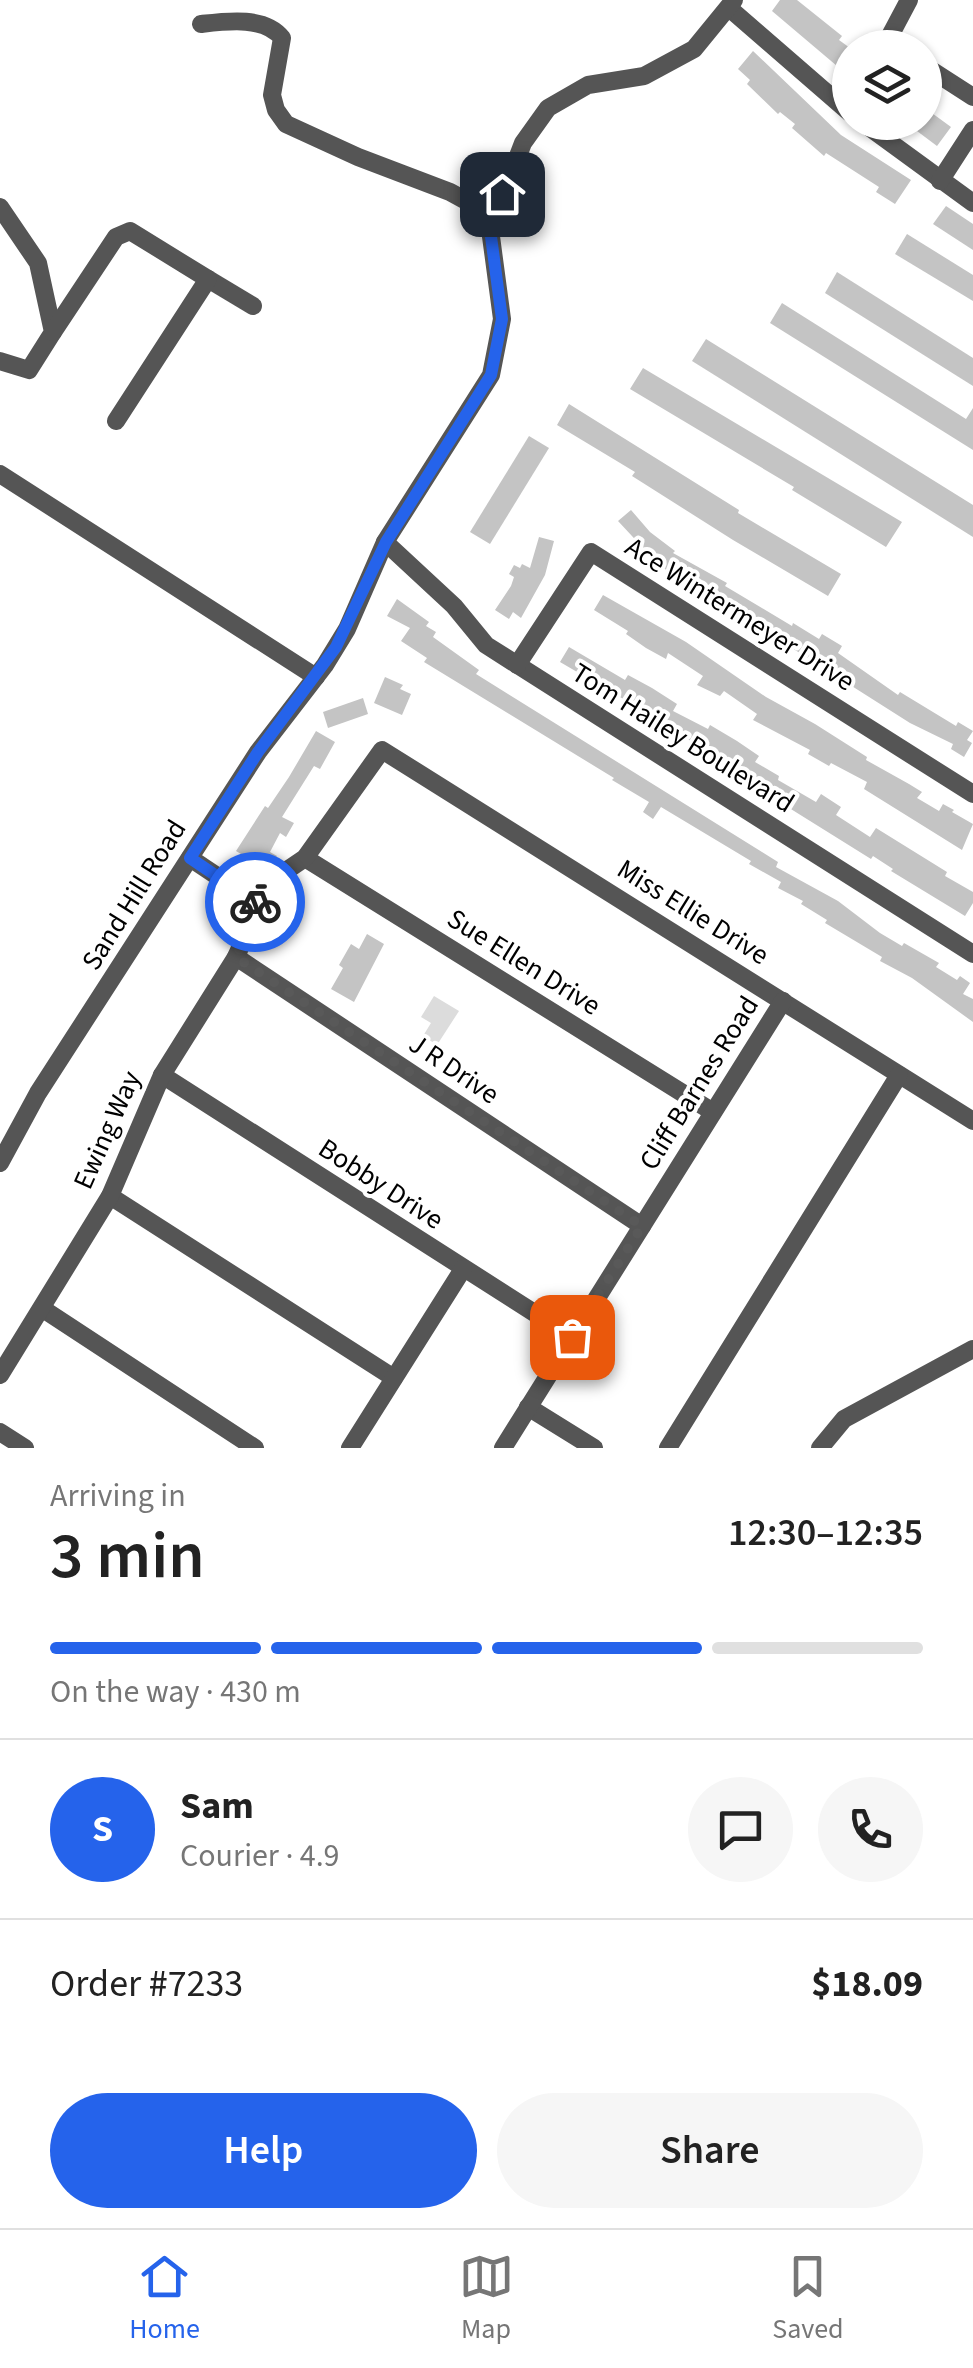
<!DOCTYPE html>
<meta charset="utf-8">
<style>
body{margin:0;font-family:"Source Sans 3",sans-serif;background:#f6f6f6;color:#222;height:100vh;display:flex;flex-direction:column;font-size:38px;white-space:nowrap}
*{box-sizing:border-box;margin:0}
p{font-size:32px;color:#767676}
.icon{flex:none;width:55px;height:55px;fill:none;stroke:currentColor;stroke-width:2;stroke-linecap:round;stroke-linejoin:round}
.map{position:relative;height:1448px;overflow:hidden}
.panel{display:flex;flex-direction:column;background:#fff;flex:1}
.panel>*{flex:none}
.tools{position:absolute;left:832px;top:30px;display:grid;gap:20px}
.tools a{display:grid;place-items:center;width:110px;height:110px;border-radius:50%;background:#fff;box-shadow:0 2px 8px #0004;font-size:50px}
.pin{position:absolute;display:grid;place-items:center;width:85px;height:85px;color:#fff;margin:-42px;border-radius:20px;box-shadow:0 5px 15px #0006}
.courier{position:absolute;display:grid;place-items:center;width:100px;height:100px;margin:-50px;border:8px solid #2563eb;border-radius:50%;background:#fff;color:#222;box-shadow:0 2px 12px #0007}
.headline em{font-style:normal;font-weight:600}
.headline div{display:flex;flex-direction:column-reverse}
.headline{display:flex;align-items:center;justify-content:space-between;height:170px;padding:0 50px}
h1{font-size:65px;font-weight:600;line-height:75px}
.bar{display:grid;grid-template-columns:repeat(4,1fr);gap:15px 10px;align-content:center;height:120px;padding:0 50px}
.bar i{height:12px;border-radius:8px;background:#e0e0e0}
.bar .active{background:#2563eb}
.bar p{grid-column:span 4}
.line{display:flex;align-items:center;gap:25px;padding:0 50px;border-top:2px solid #e0e0e0}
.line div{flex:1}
.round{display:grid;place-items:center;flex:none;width:105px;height:105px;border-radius:52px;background:#f6f6f6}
.button{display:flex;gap:20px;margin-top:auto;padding:20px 50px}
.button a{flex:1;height:115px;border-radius:60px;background:#2563eb;color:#fff;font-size:40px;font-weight:600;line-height:115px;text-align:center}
.button a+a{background:#f6f6f6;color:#222}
.dock{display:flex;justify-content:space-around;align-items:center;height:140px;border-top:2px solid #e0e0e0;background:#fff;font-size:28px;color:#767676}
.dock a{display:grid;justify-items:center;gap:5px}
.dock .active{color:#2563eb}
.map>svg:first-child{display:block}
.green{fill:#dcdcdc}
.building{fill:#c4c4c4}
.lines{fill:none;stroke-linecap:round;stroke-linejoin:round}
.minor{stroke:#555;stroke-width:18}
.done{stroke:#595959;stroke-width:10;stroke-dasharray:0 18}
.route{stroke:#2563eb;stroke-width:12}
.labels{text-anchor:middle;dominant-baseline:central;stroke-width:8;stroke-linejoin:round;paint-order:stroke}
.street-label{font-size:28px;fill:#000;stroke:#fff}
</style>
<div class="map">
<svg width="973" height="1448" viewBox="0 0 973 1448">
<rect width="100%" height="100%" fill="#fff"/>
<path class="green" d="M434,996L459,1011L437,1045L423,1036L431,1023L421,1017Z"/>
<g class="building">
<path d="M780,0H797L842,36L839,40L850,48V77L772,11Z"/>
<path d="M753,51L841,135L911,180L895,204L876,192L879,187L826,153L824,156L792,128L795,124L780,112L778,114L747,84L750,80L738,69Z"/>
<path d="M925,108L951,127L937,146L905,122H925Z"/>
<path d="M946,206L973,224V250L933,224Z"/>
<path d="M907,234L973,275V301L895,254Z"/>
<path d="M837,272L973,358V386L825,293Z"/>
<path d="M782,303L966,419L973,408V450L770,323Z"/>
<path d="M706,339L973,505V537L692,361Z"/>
<path d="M643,368L902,522L886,547L792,490L794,487L630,389Z"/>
<path d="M569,404L739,510L738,513L841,574L828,596L733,540L632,476L635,472L557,425Z"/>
<path d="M529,436L549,448L490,544L470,532Z"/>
<path d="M631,510L650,532L675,551L673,553L727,583L725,586L792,626L793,623L819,639L822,634L842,646L838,653L898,695L900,692L956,726L958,722L973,731L967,740L972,743L964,757L951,749L953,744L910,723L724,605L726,603L663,568L643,553L645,550L618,521Z"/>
<path d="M539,537L554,541L545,575L521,618L513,612L509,619L495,610L511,586L514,577L509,574L514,565L520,568L522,564L530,568Z"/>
<path d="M603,595L686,642L766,697L815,724L867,757L866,760L909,784L922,792L917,798L939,811L943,804L954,810L952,812L973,824L962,850L864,789L867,782L831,763L829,766L808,754L810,750L753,720L757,714L724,691L720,696L697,685L703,676L668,653L666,659L646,648L626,634L628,631L594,610Z"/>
<path d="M397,599L429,622L426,626L436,632L433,637L479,670L476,674L778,862L776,867L838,901L880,933L902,946L904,943L939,963L936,967L957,980L960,976L970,983L963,994L973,999V1022L912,978L880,961L882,957L825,923L827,920L801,904L803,901L778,888L781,882L749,864L751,861L661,807L653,819L643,812L649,802L612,780L614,778L424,662L427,658L401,641L410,628L387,616Z"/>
<path d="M569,647L625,680L628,675L652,688L677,704L673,711L708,729L710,725L737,741L759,756L755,762L779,776L778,780L816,802L821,794L841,807L836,815L870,837L876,828L947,872L945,876L973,892V903L965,916L891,871L893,869L873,856L871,859L778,801L780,797L696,749L698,745L624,704L625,700L560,662Z"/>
<path d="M385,677L403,685L400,689L411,694L402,715L374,703Z"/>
<path d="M363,698L368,714L328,728L323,712Z"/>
<path d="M316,731L335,742L320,769L314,766L282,817L294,823L286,837L280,833L270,852L277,856L268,870L236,851L265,806L268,808L289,777Z"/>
<path d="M367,934L384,944L354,1002L331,989L343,968L339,965L351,944L359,949Z"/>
</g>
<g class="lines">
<g class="minor">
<path d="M729,8L850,113"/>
<path d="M201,24C227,21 265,16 282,38L272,95L276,110L286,124L358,157L450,192L494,216"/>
<path d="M896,48L891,34L909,0"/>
<path d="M925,66L973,97"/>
<path d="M862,122L973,203"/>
<path d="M940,181L973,130"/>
<path d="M0,207L38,263L53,332L29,370L0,361"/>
<path d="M208,279L253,306"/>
<path d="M53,332L116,237L130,231L208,279L116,421"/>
<path d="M0,474L316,677"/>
<path d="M385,542L454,606L486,645L973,954"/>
<path d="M517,665L591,552L973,794"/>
<path d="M190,858L259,904"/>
<path d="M305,858L713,1112"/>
<path d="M236,957L642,1226"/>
<path d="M162,1075L572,1337"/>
<path d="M0,1163L38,1093L258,752L325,665L347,629L385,542L491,375L502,319L490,229L523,143L548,108L588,85L644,76L694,49L734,0"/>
<path d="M110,1196L394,1378"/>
<path d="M43,1309L255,1448"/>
<path d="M0,1375L110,1196L162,1075L236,957L259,904L280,875L305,858L382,750L973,1121"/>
<path d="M528,1407L594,1448"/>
<path d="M0,1432L25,1448"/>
<path d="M350,1448L463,1269"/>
<path d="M503,1448L783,1001"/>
<path d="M668,1448L899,1075"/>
<path d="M820,1448L844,1419L973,1349"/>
</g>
</g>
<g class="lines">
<path class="done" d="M255,902L259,904L236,957L642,1226L572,1337"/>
<path class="route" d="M255,902L190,858L258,752L336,647L386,542L491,375L502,319L490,229L502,194"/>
</g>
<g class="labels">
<g class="street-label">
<text transform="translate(740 614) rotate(32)">Ace Wintermeyer Drive</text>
<text transform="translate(683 738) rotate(32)">Tom Hailey Boulevard</text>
<text transform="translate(134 895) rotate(-58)">Sand Hill Road</text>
<text transform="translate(693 912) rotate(32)">Miss Ellie Drive</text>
<text transform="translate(524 962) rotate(32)">Sue Ellen Drive</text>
<text transform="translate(454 1069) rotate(34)">J R Drive</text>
<text transform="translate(699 1083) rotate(-58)">Cliff Barnes Road</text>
<text transform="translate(107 1130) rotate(-66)">Ewing Way</text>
<text transform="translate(381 1184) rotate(33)">Bobby Drive</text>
</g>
</g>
</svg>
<div class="tools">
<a><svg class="icon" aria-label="layers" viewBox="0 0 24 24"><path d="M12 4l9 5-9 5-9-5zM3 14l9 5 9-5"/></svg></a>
</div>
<div class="pin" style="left:572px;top:1337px;background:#ea580c"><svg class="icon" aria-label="bag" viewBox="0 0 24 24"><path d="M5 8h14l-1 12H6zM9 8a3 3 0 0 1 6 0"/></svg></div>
<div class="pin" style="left:502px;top:194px;background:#1f2937"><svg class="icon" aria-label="home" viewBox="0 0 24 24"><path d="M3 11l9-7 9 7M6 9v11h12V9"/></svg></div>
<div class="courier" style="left:255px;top:902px"><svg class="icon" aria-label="bike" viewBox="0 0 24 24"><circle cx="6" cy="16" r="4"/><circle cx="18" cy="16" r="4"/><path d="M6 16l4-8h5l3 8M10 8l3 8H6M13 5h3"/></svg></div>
</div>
<section class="panel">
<div class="headline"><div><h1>3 min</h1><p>Arriving in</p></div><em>12:30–12:35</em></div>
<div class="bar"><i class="active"></i><i class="active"></i><i class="active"></i><i></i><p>On the way · 430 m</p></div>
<div class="line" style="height:180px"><b class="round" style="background:#2563eb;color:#fff">S</b><div><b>Sam</b><p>Courier · 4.9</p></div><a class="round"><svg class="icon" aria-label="chat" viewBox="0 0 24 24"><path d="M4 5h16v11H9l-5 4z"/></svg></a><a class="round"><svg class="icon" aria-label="phone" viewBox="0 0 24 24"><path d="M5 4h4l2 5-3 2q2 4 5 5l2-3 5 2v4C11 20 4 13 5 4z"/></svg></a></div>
<div class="line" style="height:130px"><div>Order #7233</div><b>$18.09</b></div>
<div class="button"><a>Help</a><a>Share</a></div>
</section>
<nav class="dock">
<a class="active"><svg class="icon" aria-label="home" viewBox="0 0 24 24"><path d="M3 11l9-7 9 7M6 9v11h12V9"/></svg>Home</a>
<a><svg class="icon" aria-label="map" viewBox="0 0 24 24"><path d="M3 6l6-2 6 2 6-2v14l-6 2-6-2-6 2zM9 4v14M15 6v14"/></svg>Map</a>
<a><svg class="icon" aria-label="saved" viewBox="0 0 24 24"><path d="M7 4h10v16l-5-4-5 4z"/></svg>Saved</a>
</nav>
